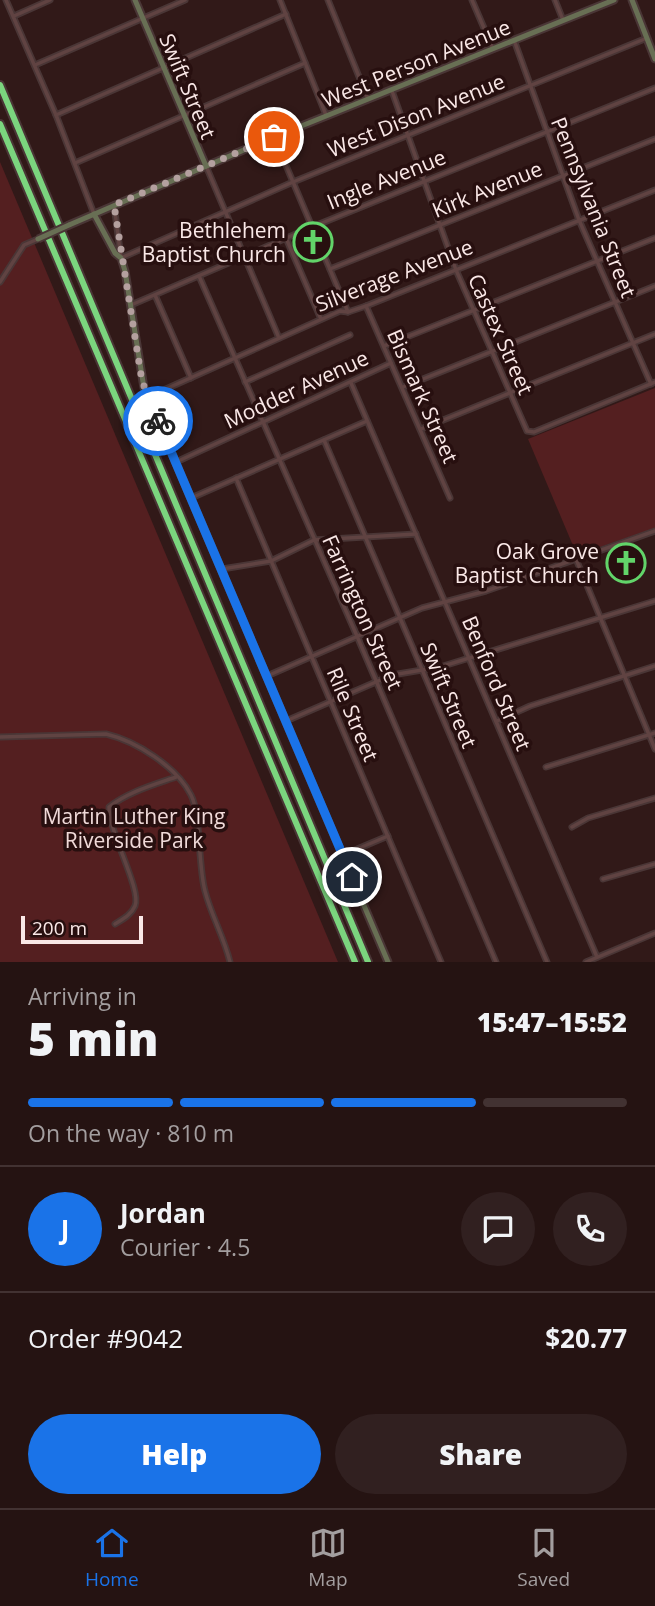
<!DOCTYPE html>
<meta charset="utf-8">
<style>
body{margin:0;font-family:"Open Sans",sans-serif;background:#312020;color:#f1f3f6;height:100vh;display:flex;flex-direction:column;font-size:26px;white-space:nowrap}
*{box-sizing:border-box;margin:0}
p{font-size:23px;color:#a39e9f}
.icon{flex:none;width:38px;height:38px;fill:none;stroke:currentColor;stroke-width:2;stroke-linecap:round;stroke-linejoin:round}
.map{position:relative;height:962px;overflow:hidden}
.panel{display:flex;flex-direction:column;background:#251312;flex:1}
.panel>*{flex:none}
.scale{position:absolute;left:21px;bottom:18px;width:122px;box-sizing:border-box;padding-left:7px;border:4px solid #fae8e7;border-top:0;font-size:19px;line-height:24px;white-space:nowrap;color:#fae8e7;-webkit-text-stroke:5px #270f0f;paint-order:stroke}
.pin{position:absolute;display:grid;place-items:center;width:60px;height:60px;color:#fff;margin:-30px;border:4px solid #fff;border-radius:50%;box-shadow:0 2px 7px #0007}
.courier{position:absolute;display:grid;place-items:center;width:70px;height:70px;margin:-35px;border:5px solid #1a73e8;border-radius:50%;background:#fff;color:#222;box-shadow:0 2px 9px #0007}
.head em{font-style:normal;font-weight:800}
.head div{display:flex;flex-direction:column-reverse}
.head{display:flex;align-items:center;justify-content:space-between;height:119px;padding:0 28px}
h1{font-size:46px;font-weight:800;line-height:52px}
.bar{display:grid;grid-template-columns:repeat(4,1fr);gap:10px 7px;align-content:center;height:84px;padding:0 28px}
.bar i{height:9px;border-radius:5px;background:#423232}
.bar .on{background:#1a73e8}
.bar p{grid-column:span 4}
.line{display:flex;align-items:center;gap:18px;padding:0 28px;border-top:2px solid #423232}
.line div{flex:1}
.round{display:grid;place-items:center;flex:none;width:74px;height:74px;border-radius:37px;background:#312020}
.button{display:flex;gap:14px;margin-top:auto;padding:14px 28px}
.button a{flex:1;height:80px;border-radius:42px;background:#1a73e8;color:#fff;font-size:28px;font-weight:800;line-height:80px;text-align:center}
.button a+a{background:#312020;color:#f1f3f6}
.dock{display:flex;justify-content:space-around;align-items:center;height:98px;border-top:2px solid #423232;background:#251312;font-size:19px;color:#a39e9f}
.dock a{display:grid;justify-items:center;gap:4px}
.dock .on{color:#1a73e8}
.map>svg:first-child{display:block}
.green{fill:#541f20}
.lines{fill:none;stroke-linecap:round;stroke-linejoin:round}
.street-casing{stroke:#4a3636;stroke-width:7}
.secondary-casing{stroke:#4a3636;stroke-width:9}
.highway-casing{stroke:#4a3636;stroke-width:10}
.street{stroke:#604342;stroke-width:3.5}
.secondary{stroke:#686f54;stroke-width:5}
.highway{stroke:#7bd57e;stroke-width:6}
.secondary-bridge-casing{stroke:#4a3636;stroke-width:9;stroke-linecap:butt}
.secondary-bridge{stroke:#686f54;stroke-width:5}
.done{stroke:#b4a09f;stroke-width:7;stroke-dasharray:0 12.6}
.route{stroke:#1a73e8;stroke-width:9}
.labels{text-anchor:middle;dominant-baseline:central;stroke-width:7;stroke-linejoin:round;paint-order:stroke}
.street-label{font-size:21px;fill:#fae8e7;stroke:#270f0f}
.poi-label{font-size:21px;fill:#fae8e7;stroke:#270f0f;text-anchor:end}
.park-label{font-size:21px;fill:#f0dad9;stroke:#270f0f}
</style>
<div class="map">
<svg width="655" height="962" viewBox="0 0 655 962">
<rect width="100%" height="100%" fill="#311918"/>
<g class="green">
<path d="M0,162L338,962H0Z"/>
<path d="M655,388V528L577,555L528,439Z"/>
</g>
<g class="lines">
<g class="street-casing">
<g id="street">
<path d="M6,0L56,115L94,214"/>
<path d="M280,0L326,115"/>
<path d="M328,0L368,99"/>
<path d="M472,0L493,49"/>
<path d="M555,0L563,20"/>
<path d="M14,16L50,0"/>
<path d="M514,40L579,220L651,384"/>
<path d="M35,65L185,0"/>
<path d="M392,91L456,270L527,431L534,432L655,382"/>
<path d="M56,115L286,14"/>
<path d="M274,137L348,312"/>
<path d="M75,163L305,63"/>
<path d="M206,166L279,338"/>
<path d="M114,205L121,258L293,182L647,38"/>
<path d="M286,238L321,319"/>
<path d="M330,269L655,139"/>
<path d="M199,276L357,636L496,962"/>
<path d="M0,282L24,245L38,239"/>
<path d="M155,295L191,378"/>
<path d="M131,305L312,227L655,88"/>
<path d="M366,306L450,498"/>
<path d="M384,346L655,238"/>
<path d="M245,382L350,335"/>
<path d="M351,383L597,957"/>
<path d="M403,387L655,286"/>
<path d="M148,397L340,311L348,312L366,306L655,190"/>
<path d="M421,429L655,334"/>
<path d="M324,440L547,962"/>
<path d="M176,462L391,363"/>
<path d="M236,478L441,962"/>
<path d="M191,498L367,421"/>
<path d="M576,559L655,749"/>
<path d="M222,569L271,561L314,540L416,534"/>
<path d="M267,676L422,608L486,591L655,531"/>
<path d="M286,721L392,675L440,667L655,601"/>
<path d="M497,721L530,706L655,666"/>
<path d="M0,737L106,734C136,741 177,767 191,795C201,815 198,866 205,891C211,915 224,937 230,962"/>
<path d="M546,767L655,733"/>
<path d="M572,827L588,818L655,798"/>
<path d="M343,855L388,836"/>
<path d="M603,879L655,864"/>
<path d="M115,924C123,919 131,915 135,906C142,890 109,833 109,807C128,792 153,785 176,777"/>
<path d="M586,962L655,933"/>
</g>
</g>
<g class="secondary-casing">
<g id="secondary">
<path d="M135,0L206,166"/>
<path d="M632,0L655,59"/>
<path d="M94,214L115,253L121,258L125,271L144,388L388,962"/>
<path d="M69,225L274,137L614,0"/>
</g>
</g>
<g class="highway-casing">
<g id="highway">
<path d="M0,85L368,962"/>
<path d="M0,124L355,962"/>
</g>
</g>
<use href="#street" class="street"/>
<use href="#secondary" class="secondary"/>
<use href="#highway" class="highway"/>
<g class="secondary-bridge-casing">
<path id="secondary-bridge" d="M38,239L69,225"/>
</g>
<use href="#secondary-bridge" class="secondary-bridge"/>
</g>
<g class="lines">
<path class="done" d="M158,421L142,381L114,205L274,137"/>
<path class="route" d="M158,421L352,877"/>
</g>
<defs>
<g id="church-ring" transform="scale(2.0125)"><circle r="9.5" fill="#270f0f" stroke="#62d469" stroke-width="1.5"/><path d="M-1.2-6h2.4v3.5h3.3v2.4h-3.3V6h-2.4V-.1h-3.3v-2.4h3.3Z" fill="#62d469"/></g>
</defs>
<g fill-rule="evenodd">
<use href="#church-ring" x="313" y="242"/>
<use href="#church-ring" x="626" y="563"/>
</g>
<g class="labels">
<g class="street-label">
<text transform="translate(416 63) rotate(-22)">West Person Avenue</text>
<text transform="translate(188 86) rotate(67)">Swift Street</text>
<text transform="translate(416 115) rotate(-22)">West Dison Avenue</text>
<text transform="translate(386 179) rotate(-22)">Ingle Avenue</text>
<text transform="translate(487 189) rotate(-22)">Kirk Avenue</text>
<text transform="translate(594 207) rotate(68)">Pennsylvania Street</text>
<text transform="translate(394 275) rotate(-21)">Silverage Avenue</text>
<text transform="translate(501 334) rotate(66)">Castex Street</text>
<text transform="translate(296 389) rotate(-25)">Modder Avenue</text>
<text transform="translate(423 396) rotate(66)">Bismark Street</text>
<text transform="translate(363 612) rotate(66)">Farrington Street</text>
<text transform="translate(497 683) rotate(67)">Benford Street</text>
<text transform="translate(449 695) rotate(67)">Swift Street</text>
<text transform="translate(353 714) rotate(67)">Rile Street</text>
</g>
<g class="poi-label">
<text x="286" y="230">Bethlehem<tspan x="286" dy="24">Baptist Church</tspan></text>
<text x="599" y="551">Oak Grove<tspan x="599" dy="24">Baptist Church</tspan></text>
</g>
<g class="park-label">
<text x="134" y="816">Martin Luther King<tspan x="134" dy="24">Riverside Park</tspan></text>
</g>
</g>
</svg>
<div class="scale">200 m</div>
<div class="pin" style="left:274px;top:137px;background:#ea580c"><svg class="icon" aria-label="bag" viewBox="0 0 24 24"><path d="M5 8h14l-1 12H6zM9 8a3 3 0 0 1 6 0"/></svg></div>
<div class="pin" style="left:352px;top:877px;background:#1f2937"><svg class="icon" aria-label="home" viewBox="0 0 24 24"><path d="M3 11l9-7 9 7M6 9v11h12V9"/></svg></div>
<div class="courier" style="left:158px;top:421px"><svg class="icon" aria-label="bike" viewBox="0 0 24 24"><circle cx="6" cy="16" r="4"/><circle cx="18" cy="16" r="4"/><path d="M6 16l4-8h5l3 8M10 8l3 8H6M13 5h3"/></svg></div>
</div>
<section class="panel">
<div class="head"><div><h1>5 min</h1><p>Arriving in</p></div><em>15:47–15:52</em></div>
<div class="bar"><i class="on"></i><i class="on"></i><i class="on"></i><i></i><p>On the way · 810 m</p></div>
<div class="line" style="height:126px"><b class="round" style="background:#1a73e8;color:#fff">J</b><div><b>Jordan</b><p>Courier · 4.5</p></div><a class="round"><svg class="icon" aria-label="chat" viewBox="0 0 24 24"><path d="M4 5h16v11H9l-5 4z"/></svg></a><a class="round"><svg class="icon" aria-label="phone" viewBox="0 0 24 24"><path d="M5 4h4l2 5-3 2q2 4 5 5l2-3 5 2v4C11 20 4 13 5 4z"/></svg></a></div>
<div class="line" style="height:91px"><div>Order #9042</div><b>$20.77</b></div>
<div class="button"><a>Help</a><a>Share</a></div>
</section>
<nav class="dock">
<a class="on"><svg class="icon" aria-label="home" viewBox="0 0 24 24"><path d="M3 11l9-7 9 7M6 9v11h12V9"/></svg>Home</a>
<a><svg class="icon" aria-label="map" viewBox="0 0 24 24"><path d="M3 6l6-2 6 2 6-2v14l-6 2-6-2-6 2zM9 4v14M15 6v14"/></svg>Map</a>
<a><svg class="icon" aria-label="saved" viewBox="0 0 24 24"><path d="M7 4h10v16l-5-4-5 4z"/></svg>Saved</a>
</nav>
